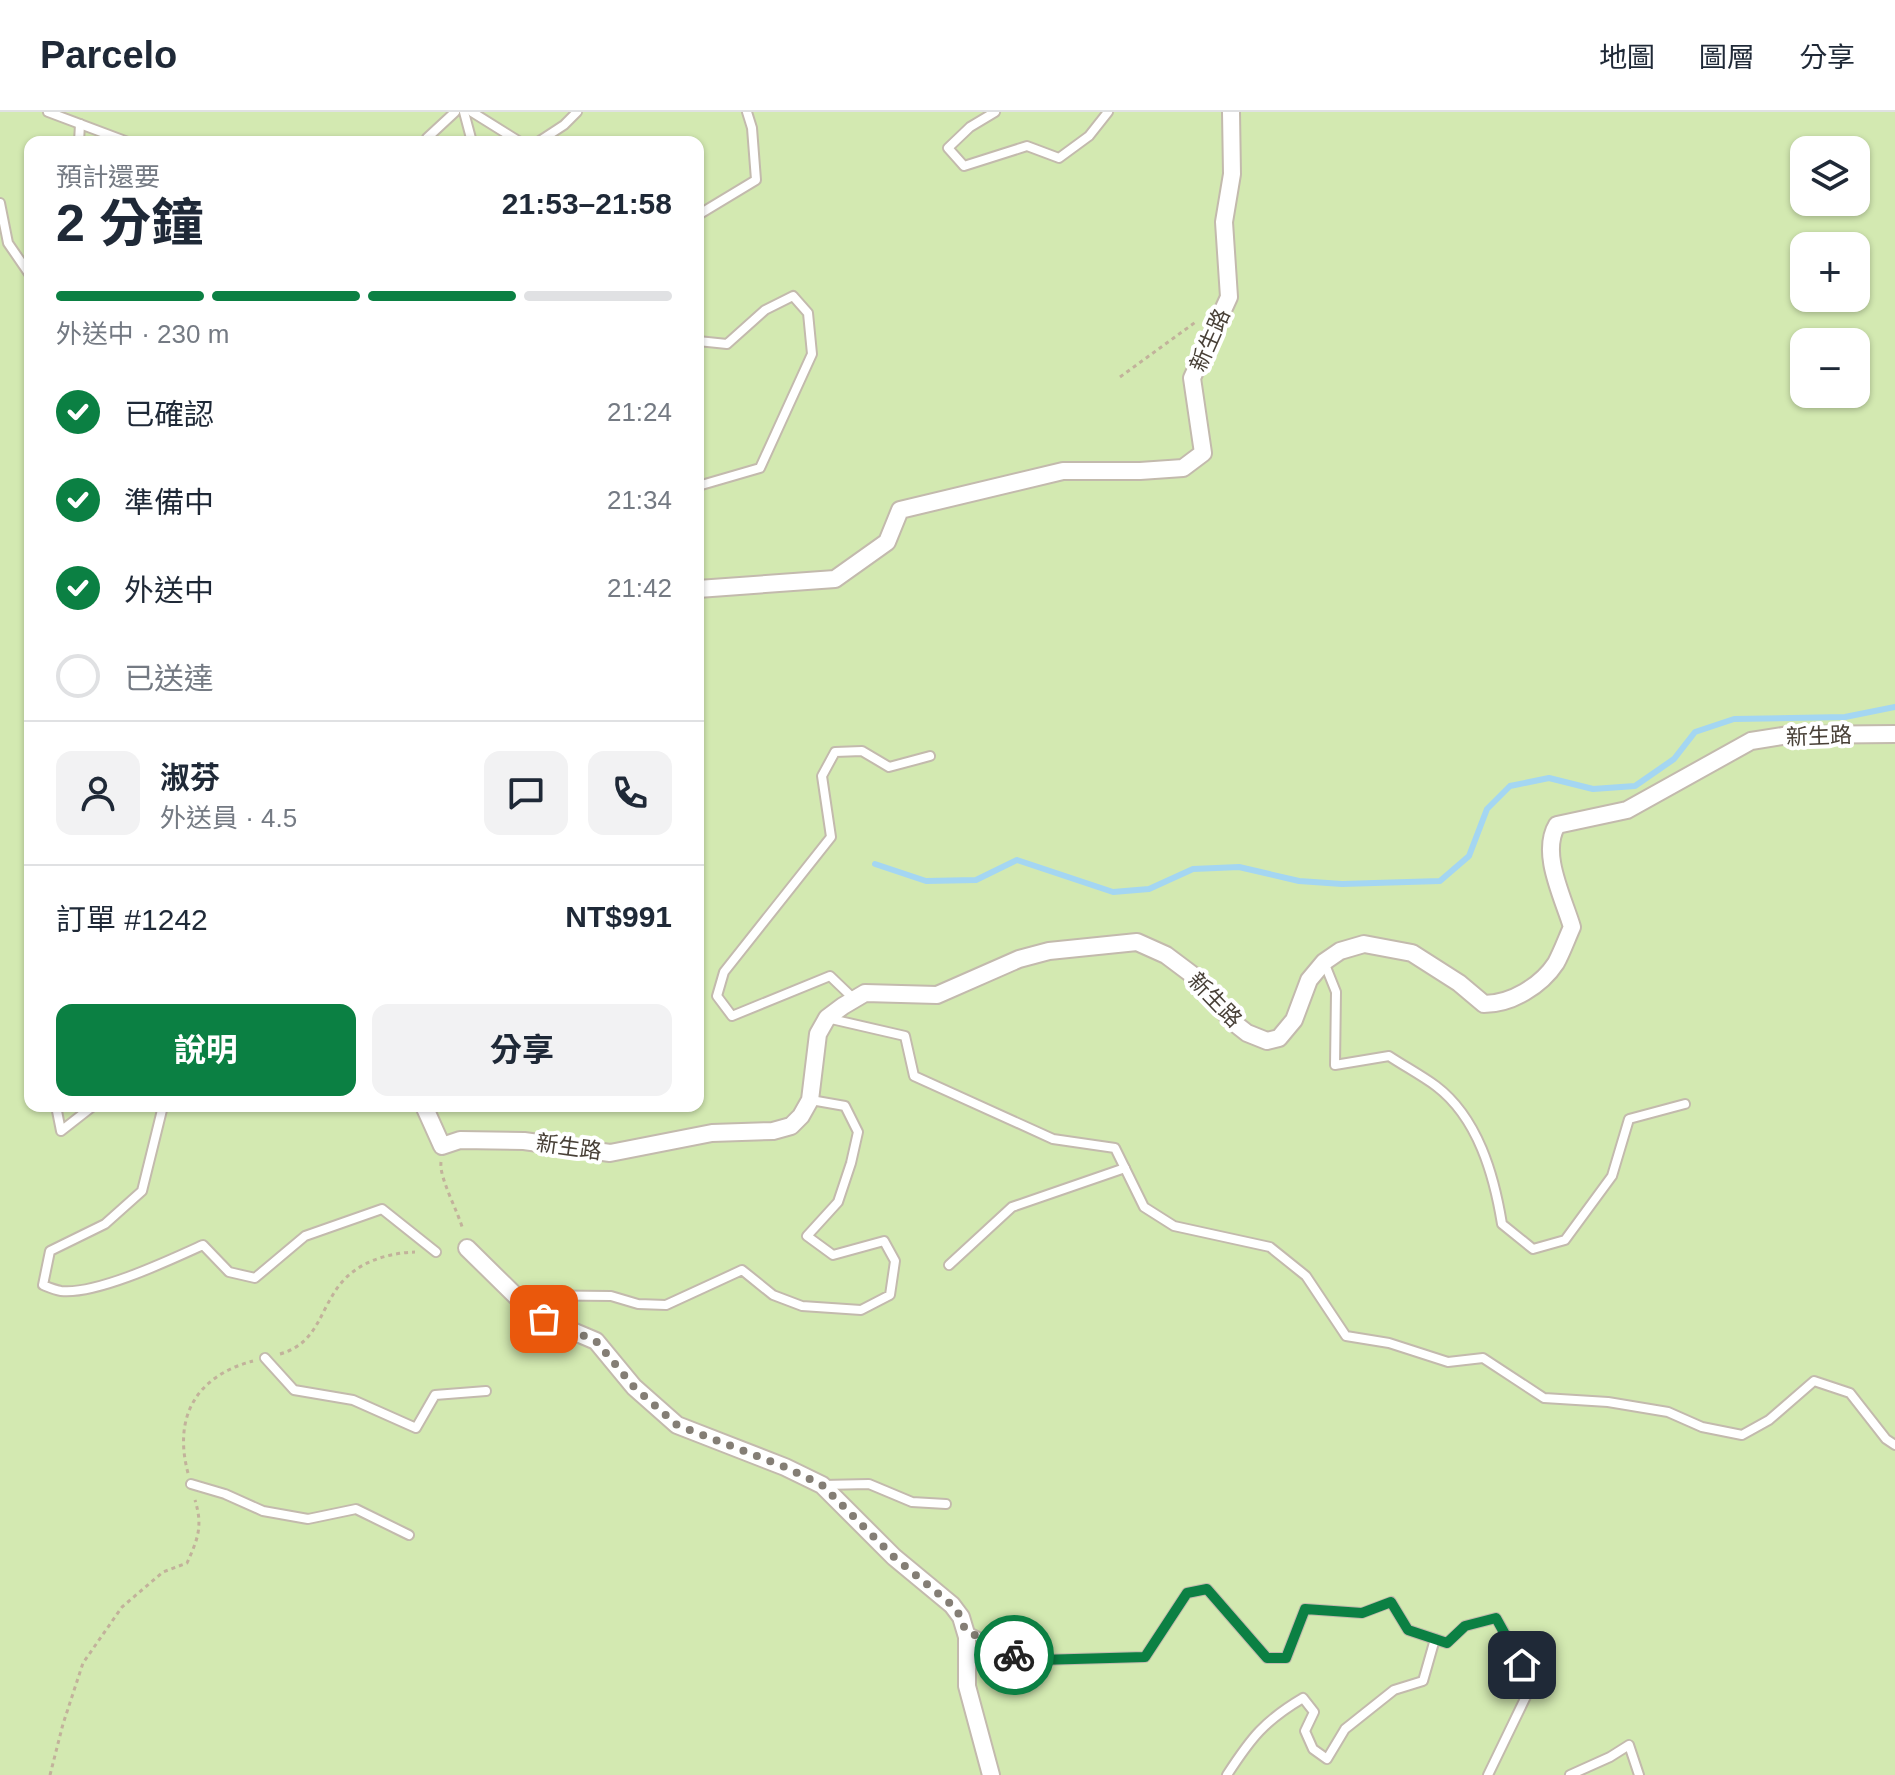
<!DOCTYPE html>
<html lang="zh-TW">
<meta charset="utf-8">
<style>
body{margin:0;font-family:Helvetica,"Noto Sans TC",sans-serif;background:#f2f2f3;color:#1f2937;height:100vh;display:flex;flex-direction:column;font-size:30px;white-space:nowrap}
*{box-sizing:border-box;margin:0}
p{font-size:26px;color:#747a83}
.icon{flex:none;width:44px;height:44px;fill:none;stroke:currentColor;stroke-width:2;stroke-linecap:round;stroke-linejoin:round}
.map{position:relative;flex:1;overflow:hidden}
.panel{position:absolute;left:24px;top:24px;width:680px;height:976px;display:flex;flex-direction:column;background:#fff;border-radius:16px;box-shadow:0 2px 6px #0004}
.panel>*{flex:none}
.controls{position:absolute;left:1790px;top:24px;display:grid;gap:16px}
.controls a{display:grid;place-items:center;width:80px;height:80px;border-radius:16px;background:#fff;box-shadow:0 2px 6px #0004;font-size:40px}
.pin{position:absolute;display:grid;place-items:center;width:68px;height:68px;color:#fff;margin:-34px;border-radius:16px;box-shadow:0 4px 12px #0006}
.courier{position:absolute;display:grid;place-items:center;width:80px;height:80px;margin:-40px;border:6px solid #0b8043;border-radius:50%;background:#fff;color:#222;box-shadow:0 2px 10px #0007}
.overview em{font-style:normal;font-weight:700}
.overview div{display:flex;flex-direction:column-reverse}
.overview{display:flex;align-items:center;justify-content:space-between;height:136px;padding:0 32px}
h1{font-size:52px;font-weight:700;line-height:60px}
.bar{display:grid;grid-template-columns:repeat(4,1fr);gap:12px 8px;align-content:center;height:96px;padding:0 32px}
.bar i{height:10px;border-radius:6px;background:#e0e1e3}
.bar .active{background:#0b8043}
.bar p{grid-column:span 4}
.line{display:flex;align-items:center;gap:20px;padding:0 32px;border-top:2px solid #e0e1e3}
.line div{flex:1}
.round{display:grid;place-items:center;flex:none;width:84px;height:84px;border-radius:16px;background:#f2f2f3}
ol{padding:0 32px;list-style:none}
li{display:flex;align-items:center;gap:24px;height:88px}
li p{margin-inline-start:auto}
li .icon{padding:8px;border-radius:50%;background:#0b8043;color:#fff;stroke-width:4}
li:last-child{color:#747a83}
li i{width:44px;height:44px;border:4px solid #e0e1e3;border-radius:50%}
.primary-button{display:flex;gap:16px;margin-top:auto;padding:16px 32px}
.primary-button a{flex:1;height:92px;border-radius:16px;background:#0b8043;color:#fff;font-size:32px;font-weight:700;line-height:92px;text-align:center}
.primary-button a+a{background:#f2f2f3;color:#1f2937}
header{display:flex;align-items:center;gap:48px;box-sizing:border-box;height:112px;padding:0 40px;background:#fff;border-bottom:2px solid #e0e1e3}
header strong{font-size:38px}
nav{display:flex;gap:44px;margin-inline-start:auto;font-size:28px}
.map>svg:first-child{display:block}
.green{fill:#d3e9b1;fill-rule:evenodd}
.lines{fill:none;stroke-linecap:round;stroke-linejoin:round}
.stream{stroke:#a4d6f2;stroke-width:6}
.lane-casing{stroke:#c3baad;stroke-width:12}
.street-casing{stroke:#c3baad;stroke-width:20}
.path{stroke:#c2b29b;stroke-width:3;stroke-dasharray:4 4;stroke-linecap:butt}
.lane{stroke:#fff;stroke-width:8}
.street{stroke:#fff;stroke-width:16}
.done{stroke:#847e75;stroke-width:8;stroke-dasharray:0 14.4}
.route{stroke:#0b8043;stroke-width:10}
.labels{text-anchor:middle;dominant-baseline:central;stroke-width:8;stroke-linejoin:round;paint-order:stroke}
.street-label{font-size:22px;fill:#484037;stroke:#fff}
</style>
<header>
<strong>Parcelo</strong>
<nav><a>地圖</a><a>圖層</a><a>分享</a></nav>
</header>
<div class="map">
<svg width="1895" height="1663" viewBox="0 0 1895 1663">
<rect width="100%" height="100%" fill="#f4f0e8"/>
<path class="green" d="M0,0H1895V1663H0ZM30,30H698V994H30ZM1804,38H1856V90H1804ZM1804,134H1856V186H1804ZM1804,230H1856V282H1804Z"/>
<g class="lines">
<path class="stream" d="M875,752L926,769L976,768L1017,748L1113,780L1149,777L1193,757L1239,755L1299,769L1342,772L1440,769L1469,744L1487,697L1510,674L1549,666L1593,677L1635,674L1674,647L1695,620L1734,607L1845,605L1895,595"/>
<g class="lane-casing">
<g id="lane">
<path d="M48,0L128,30"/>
<path d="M464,0L472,30"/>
<path d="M472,0L520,30"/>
<path d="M995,0L970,15L948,36L964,54L1027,34L1059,46L1089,24L1108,0"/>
<path d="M79,30L80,12"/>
<path d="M426,30L427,26L455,0"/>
<path d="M538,30L564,13L577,0"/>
<path d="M0,91L8,131L30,163"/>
<path d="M698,103L756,68L752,16L747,0"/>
<path d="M698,229L727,232L765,198L793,184L808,201L812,242L760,356L698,374"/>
<path d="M1324,850L1336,880L1335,953L1389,944C1404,954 1421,963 1436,974C1478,1006 1494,1063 1502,1112L1533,1137L1565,1128L1612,1064L1629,1007L1685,992"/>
<path d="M854,887L830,864L732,904L717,884L724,860L831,725L822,664L835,640L862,639L889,655L930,644"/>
<path d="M827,906L905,924L914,964L1053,1027L1115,1036L1144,1095L1174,1114L1270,1135L1306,1164L1346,1224L1389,1231L1448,1250L1483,1246L1544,1286L1608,1290L1668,1300L1702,1315L1742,1323L1769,1308L1814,1269L1850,1281L1886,1327L1895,1333"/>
<path d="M56,994L61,1019L93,994"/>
<path d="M163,994L142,1079L105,1112L50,1139L43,1173C48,1175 55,1178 61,1179C96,1183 170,1148 203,1133L229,1160L255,1166L305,1124L382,1097L436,1140"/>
<path d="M949,1153L1012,1095L1125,1056"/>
<path d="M515,1183L611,1184L638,1192L666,1193L742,1158L773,1183L802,1194L861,1198L890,1183L895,1149L884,1129L833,1143L807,1124L838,1090L851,1051L858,1020L845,994L811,988"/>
<path d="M265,1246L294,1278L353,1288L416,1316L435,1283L486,1279"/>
<path d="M191,1372L225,1382L263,1399L308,1407L356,1397L409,1423"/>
<path d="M823,1373L869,1372L912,1390L946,1392"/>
<path d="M965,1518L1030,1551L1039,1548L1145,1545L1187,1481L1207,1477L1267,1546H1286L1305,1497L1362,1501L1391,1490L1408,1518L1447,1531L1465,1514L1496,1506L1533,1570L1488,1663"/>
<path d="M1227,1663C1251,1626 1264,1609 1303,1586L1314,1600L1305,1619L1313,1637L1327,1647L1345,1617L1394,1578L1423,1569L1435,1527"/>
<path d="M1570,1663L1610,1645L1629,1633L1639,1663"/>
</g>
</g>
<g class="street-casing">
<g id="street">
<path d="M698,477L835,467L887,430L900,398L1063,359H1140L1183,356L1203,341L1192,266L1229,185L1224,110L1232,62L1231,0"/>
<path d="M424,994L442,1034L460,1028L524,1029L610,1041L712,1021L773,1019L791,1014L801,1004L810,988L818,922L827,906L843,894L865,881L937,883L1019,847L1049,839L1137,830L1166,843L1194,864L1233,910L1247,921L1267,929L1279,926L1294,908L1309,868L1324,850L1340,839L1364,832L1412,841L1459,871L1484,892C1511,892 1541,874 1556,851C1562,840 1567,826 1572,815C1563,785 1540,741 1557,713L1627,698L1751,629L1789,623L1895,622"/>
<path d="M467,1136L529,1197L544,1207L596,1229L634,1275L677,1313L785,1355L822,1373L894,1445L952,1493L961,1505L967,1525V1574L991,1663"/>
</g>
</g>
<g class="path">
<path d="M1120,265L1197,209"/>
<path d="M441,1050C439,1066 458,1099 463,1118"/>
<path d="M280,1242C319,1231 319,1197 342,1170C360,1149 389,1141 415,1140"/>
<path d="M188,1361C173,1305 196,1264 253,1249"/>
<path d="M50,1663L63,1612L83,1551L122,1495L163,1460L187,1451C198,1427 203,1414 195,1388"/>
</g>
<use href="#lane" class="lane"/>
<use href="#street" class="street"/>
</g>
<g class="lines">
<path class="done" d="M544,1207L596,1229L634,1275L677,1313L785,1355L822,1373L894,1445L952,1493L961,1505L965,1518L1014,1543"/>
<path class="route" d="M1014,1543L1030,1551L1039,1548L1145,1545L1187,1481L1207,1477L1267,1546H1286L1305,1497L1362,1501L1391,1490L1408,1518L1447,1531L1465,1514L1496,1506L1522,1553"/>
</g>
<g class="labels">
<g class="street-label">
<text transform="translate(1210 228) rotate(-66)">新生路</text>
<text transform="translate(1819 624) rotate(-2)">新生路</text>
<text transform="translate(1215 888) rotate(46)">新生路</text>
<text transform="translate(569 1035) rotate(8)">新生路</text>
</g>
</g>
</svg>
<div class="controls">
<a><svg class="icon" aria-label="layers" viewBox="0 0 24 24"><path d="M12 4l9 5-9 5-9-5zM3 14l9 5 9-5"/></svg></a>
<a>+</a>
<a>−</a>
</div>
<div class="pin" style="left:544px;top:1207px;background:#ea580c"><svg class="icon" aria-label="bag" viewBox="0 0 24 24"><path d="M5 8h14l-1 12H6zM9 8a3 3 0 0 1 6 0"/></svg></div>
<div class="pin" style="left:1522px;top:1553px;background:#1f2937"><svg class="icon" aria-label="home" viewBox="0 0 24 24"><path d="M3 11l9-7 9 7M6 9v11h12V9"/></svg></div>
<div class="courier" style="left:1014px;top:1543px"><svg class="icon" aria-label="bike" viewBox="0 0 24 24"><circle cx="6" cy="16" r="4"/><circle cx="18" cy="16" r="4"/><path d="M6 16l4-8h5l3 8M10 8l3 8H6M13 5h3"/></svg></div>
<section class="panel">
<div class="overview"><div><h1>2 分鐘</h1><p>預計還要</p></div><em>21:53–21:58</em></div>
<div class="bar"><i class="active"></i><i class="active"></i><i class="active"></i><i></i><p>外送中 · 230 m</p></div>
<ol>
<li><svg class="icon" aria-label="check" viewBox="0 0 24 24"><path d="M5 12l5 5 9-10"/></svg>已確認<p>21:24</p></li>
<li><svg class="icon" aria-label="check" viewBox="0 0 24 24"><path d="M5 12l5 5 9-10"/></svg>準備中<p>21:34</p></li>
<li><svg class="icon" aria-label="check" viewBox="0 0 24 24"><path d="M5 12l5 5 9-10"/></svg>外送中<p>21:42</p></li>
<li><i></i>已送達</li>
</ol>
<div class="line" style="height:144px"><a class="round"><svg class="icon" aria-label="person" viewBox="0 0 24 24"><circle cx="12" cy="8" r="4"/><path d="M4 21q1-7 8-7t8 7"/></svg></a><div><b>淑芬</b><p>外送員 · 4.5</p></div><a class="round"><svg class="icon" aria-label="chat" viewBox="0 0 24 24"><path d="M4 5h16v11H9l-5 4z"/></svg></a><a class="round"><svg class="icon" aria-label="phone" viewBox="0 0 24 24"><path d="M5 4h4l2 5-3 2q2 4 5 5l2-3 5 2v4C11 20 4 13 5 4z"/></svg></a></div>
<div class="line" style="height:104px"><div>訂單 #1242</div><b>NT$991</b></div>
<div class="primary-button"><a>說明</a><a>分享</a></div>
</section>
</div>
